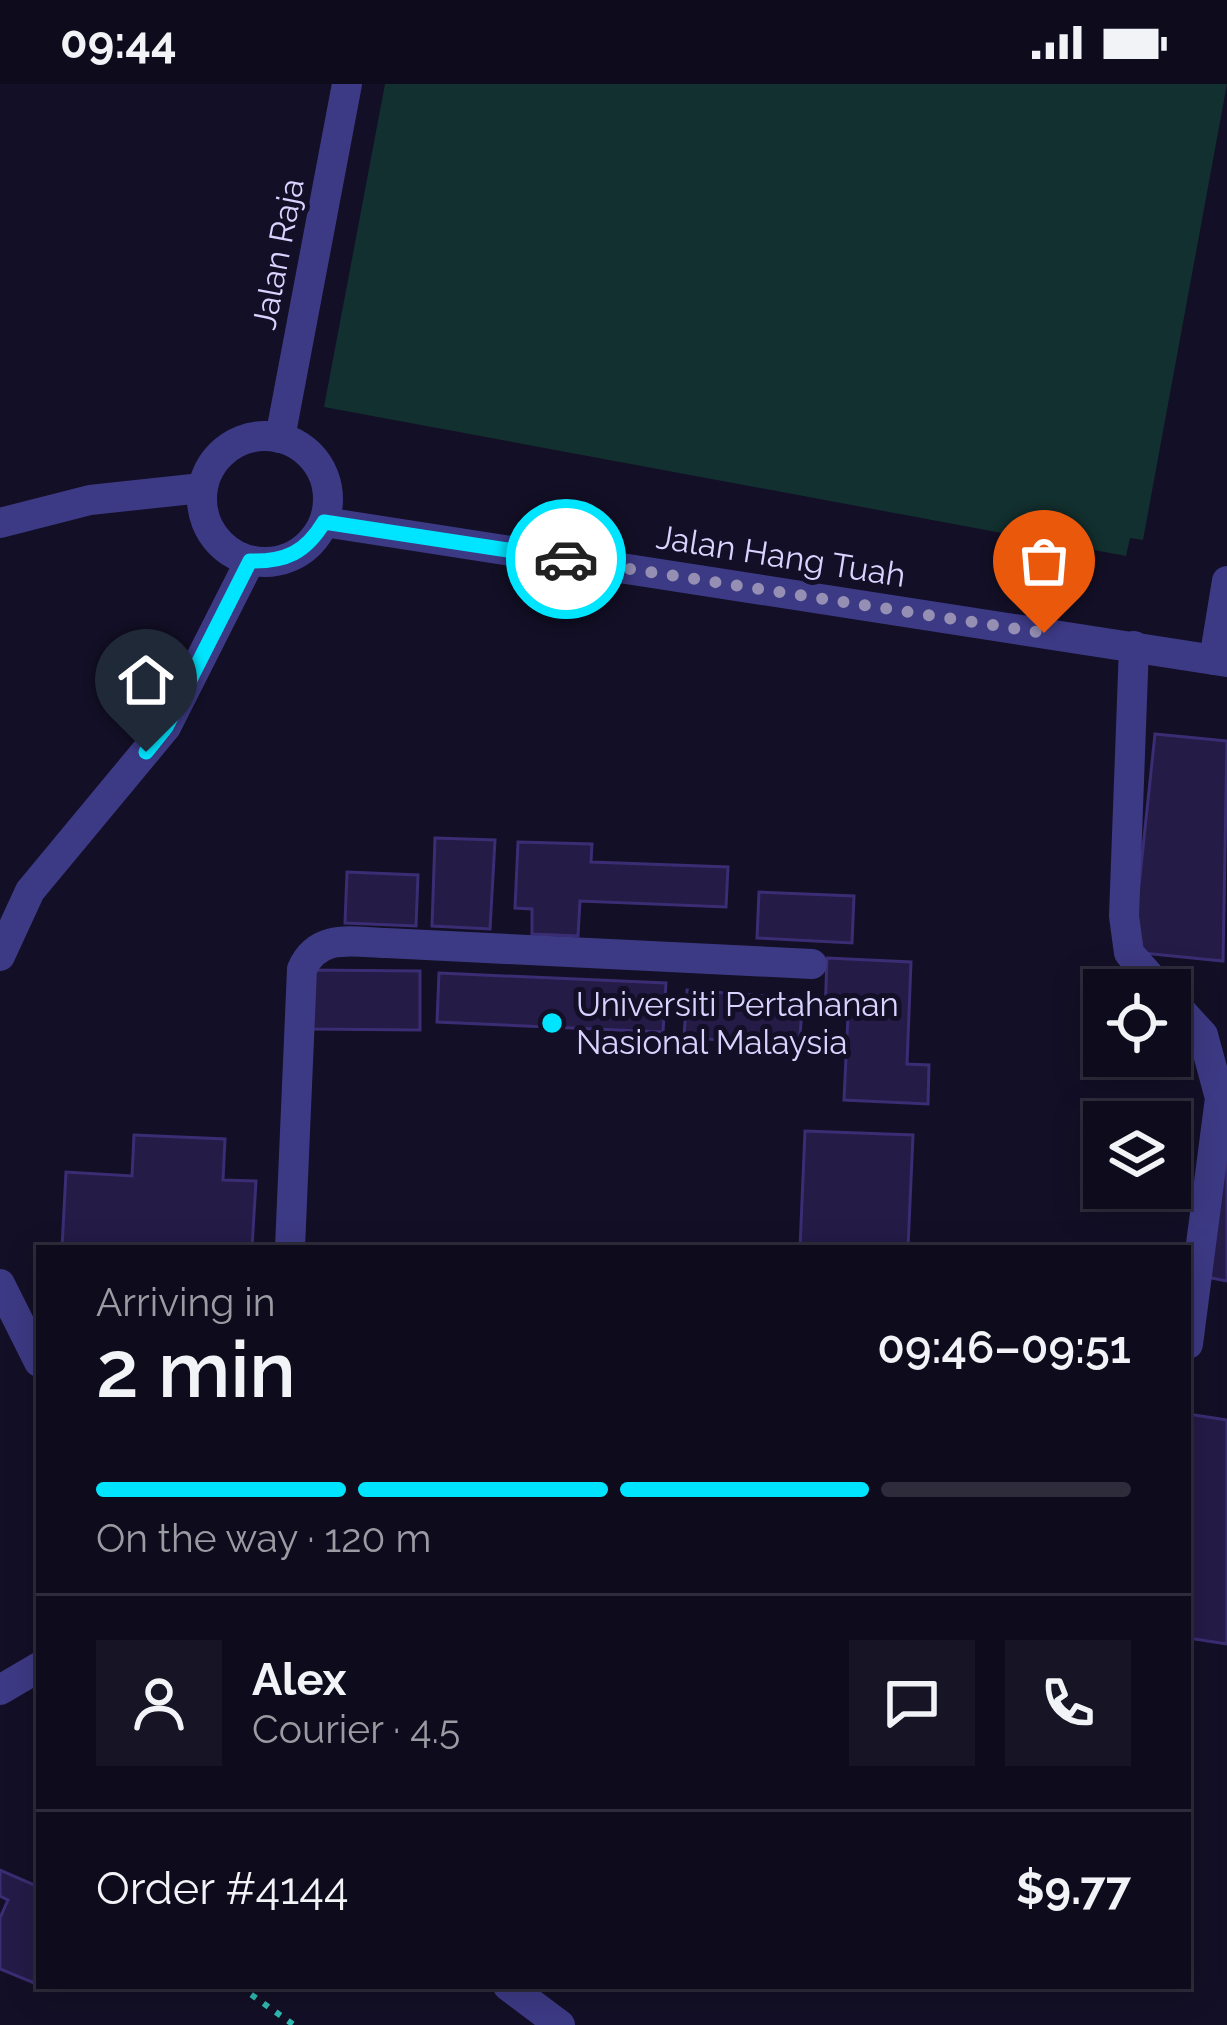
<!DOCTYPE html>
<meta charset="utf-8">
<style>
body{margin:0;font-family:Raleway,sans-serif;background:#171425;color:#f1f3f6;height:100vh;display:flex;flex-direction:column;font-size:45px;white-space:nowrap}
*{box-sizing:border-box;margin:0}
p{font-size:39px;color:#9b9ba3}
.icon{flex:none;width:66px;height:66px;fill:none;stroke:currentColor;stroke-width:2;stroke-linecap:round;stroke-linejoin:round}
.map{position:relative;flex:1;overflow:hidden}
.details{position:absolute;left:36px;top:1161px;width:1155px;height:744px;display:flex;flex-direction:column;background:#0e0b1c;border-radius:0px;box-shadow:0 6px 30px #0003,0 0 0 3px #2e2b3b}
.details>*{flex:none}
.fabs{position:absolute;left:1083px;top:885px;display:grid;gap:24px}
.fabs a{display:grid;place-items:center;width:108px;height:108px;border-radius:0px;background:#0e0b1c;box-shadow:0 6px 30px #0003,0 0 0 3px #2e2b3b;font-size:60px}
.pin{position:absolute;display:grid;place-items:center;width:102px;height:102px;color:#fff;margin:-123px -51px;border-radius:50% 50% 50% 0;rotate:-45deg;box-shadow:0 0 12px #0007}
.pin .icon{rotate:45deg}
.courier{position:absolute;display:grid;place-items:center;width:120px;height:120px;margin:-60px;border:9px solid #00e5ff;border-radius:50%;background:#fff;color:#222;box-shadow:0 3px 15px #0007}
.headline em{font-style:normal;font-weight:600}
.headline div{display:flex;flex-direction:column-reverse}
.headline{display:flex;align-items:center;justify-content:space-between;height:204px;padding:0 60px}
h1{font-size:78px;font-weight:600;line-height:90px}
.bar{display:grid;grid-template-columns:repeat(4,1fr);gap:18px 12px;align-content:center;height:144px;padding:0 60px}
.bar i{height:15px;border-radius:9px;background:#2e2b3b}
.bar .on{background:#00e5ff}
.bar p{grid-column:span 4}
.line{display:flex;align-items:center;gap:30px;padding:0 60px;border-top:3px solid #2e2b3b}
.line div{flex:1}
.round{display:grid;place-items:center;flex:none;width:126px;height:126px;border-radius:0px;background:#171425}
.status{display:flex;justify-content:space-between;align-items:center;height:84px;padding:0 60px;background:#0e0b1c;direction:ltr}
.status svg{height:33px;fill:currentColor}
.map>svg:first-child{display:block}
.green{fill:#12302f}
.building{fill:#241b47;stroke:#3b2d73;stroke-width:3}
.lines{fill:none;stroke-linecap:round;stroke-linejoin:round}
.path{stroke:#2fb8b0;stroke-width:6;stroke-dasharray:6 9;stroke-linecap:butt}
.street{stroke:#3d3a85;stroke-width:30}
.done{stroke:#948fb3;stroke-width:12;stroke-dasharray:0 21.6}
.route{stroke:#00e5ff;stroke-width:15}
.poi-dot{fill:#00e5ff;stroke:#130f26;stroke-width:4.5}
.labels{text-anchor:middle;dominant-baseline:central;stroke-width:10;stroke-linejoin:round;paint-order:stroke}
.street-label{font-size:33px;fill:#d9d4ff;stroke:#130f26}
.poi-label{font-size:33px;fill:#d9d4ff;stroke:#130f26;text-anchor:start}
</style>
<div class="status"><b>09:44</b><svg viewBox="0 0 49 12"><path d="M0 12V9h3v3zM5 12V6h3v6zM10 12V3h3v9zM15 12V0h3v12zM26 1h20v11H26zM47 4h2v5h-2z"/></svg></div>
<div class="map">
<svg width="1227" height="1941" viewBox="0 0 1227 1941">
<rect width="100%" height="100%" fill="#130f26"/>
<path class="green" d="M385,0H1227L1143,456L1130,454L1126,472L324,323Z"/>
<g class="building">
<path d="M1155,650L1227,657L1223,877L1132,868Z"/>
<path d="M435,754L495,756L490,845L432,842Z"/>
<path d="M518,758L592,760L591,778L728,783L726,823L580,817L578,852L532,850V825L515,824Z"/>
<path d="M347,788L418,791L416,842L345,839Z"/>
<path d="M759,808L854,812L852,859L757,854Z"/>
<path d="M827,874L911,878L907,980L929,981L928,1020L844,1016L848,931L825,930Z"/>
<path d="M308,886L420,887V946L308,945Z"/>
<path d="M439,889L666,899L663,948L437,938Z"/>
<path d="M687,906L803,915L799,963L684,953Z"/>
<path d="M805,1047L913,1051L908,1164H800Z"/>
<path d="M1227,1048V1197L1201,1192Z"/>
<path d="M134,1051L225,1055L223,1096L256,1097L252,1164H62L66,1088L132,1092Z"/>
<path d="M1188,1330L1227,1336V1560L1188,1554Z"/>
<path d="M0,1786L39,1803V1901L0,1885V1834L8,1816L0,1812Z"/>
</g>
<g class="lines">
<path class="path" d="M239,1902L294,1941"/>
<g class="street">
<circle cx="265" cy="415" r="63"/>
<path d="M280,354L347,0"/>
<path d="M324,438L1227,578"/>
<path d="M0,439L90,416L202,404"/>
<path d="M1134,562L1124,832L1129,869L1162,906"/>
<path d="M1214,576L1227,497"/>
<path d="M0,872L30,807L166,643L250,477"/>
<path d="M1170,915L1203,951L1220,1014L1188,1260"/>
<path d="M290,1164L302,885C318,849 352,858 386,859L812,880"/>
<path d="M0,1200L39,1278"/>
<path d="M0,1606L39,1583"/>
<path d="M508,1902L560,1941"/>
</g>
</g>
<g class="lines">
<path class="done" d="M566,475L1044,549"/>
<path class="route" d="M146,668L166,643L250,477C286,478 306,468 324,438L566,475"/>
</g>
<circle class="poi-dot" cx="552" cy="939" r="12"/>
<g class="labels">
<g class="street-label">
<text transform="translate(278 170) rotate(-79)">Jalan Raja</text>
<text transform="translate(781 472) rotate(9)">Jalan Hang Tuah</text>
</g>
<g class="poi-label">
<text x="576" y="920">Universiti Pertahanan<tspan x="576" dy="38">Nasional Malaysia</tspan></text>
</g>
</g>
</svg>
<div class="fabs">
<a><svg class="icon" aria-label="locate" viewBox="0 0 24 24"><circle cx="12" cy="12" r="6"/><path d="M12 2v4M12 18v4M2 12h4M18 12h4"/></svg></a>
<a><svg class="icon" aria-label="layers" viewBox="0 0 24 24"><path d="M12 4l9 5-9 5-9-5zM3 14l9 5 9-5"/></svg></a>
</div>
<div class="pin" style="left:1044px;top:549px;background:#ea580c"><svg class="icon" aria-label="bag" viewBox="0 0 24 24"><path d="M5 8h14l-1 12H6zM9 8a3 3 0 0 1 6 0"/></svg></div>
<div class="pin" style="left:146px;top:668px;background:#1f2937"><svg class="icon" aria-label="home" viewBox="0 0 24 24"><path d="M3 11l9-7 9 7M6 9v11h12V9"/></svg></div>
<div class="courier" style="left:566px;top:475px"><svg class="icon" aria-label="car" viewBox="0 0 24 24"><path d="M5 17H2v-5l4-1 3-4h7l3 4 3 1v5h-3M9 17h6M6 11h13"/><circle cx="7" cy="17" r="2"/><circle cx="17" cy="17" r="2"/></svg></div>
<section class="details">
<div class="headline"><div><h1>2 min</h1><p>Arriving in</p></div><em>09:46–09:51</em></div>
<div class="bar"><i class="on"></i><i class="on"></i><i class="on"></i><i></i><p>On the way · 120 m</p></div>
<div class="line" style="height:216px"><a class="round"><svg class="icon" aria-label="person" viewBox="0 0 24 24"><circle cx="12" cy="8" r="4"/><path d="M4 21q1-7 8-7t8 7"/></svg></a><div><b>Alex</b><p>Courier · 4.5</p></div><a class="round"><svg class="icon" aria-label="chat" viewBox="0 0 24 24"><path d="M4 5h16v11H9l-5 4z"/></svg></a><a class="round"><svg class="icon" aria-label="phone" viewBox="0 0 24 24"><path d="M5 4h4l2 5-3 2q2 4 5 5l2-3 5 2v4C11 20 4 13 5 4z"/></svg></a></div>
<div class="line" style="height:156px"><div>Order #4144</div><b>$9.77</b></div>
</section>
</div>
